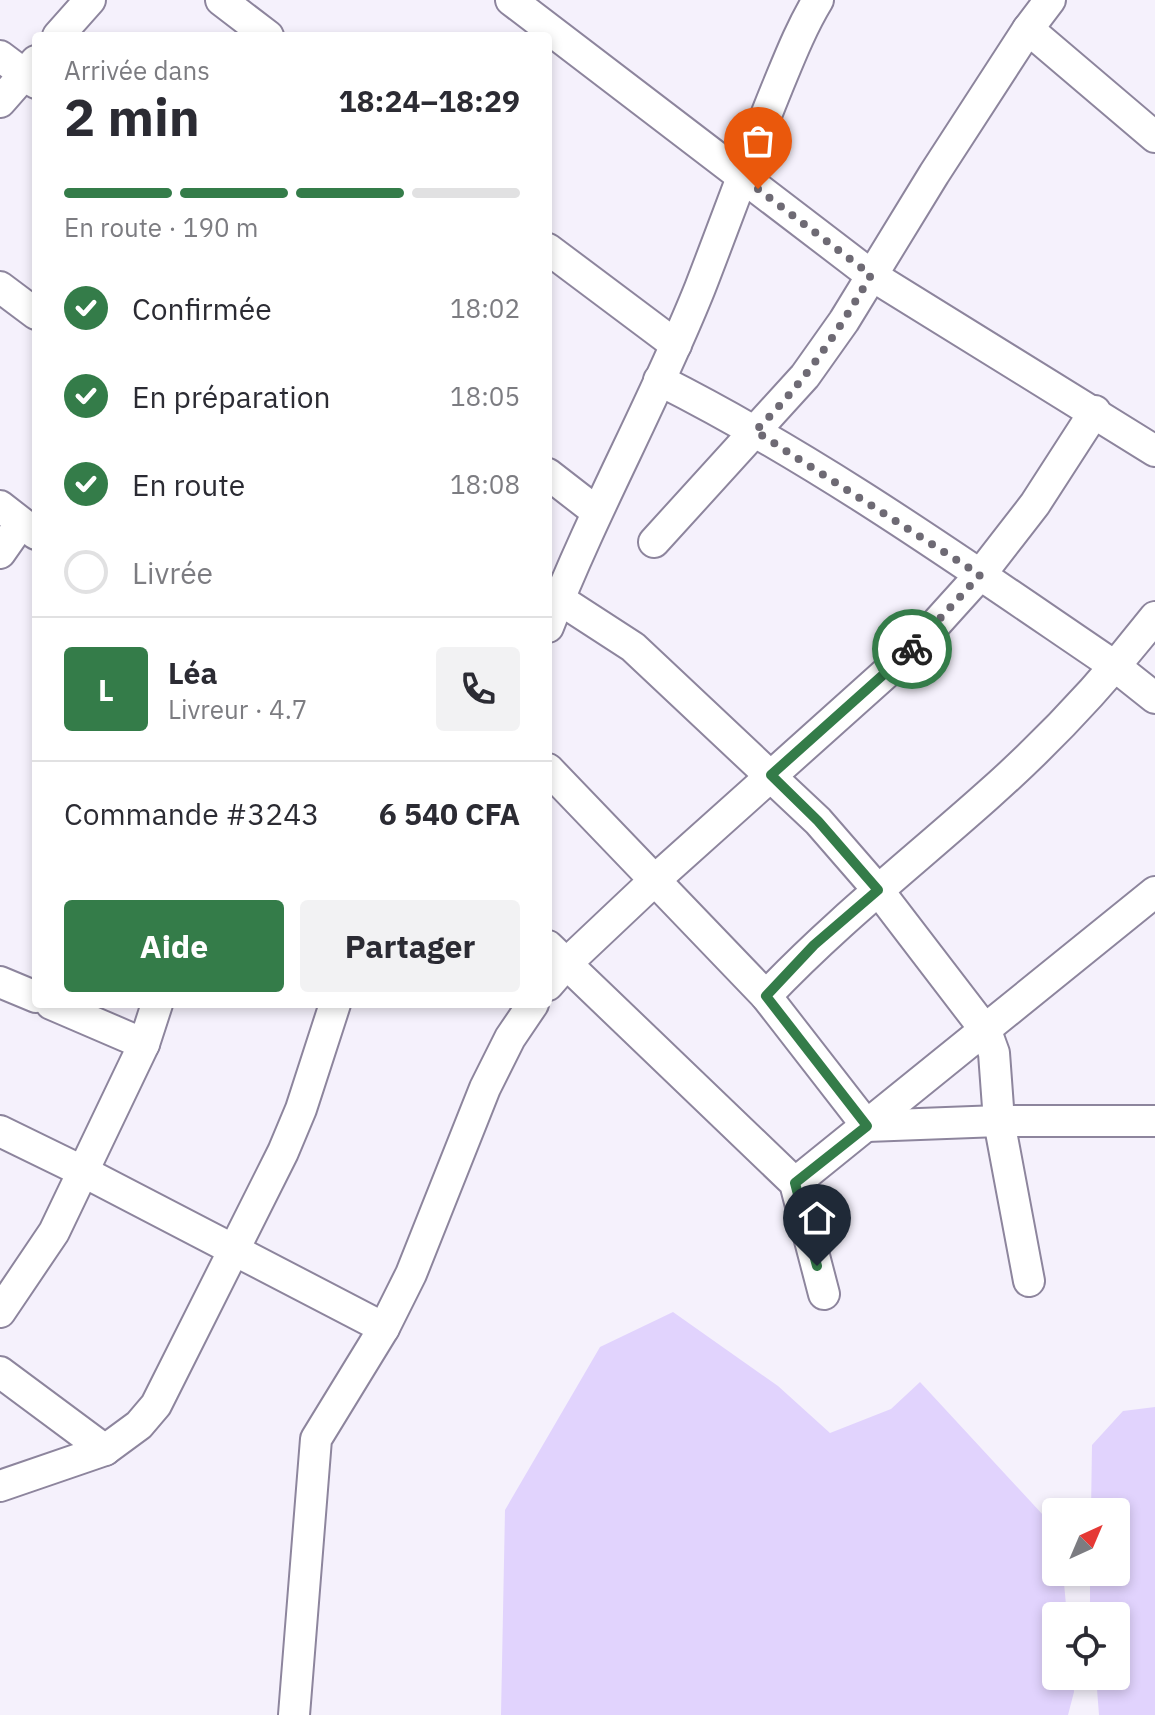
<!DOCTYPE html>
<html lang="fr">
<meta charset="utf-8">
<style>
body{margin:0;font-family:"IBM Plex Sans",sans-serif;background:#f2f2f3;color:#2b2b33;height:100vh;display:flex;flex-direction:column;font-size:30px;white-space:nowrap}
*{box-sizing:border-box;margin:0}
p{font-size:26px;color:#7c7c81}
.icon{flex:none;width:44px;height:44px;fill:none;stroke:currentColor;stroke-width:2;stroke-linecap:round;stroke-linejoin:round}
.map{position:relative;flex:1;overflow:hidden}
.panel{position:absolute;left:32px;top:32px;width:520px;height:976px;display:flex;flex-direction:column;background:#fff;border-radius:8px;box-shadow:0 4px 12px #0003}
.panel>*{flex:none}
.needle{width:52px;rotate:44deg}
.controls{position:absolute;left:1042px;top:1498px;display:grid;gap:16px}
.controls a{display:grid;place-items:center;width:88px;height:88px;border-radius:8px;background:#fff;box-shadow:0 4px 12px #0003;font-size:40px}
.pin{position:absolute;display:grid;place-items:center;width:68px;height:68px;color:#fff;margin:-82px -34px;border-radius:50% 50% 50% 0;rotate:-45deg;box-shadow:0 0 8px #0007}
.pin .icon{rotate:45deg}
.courier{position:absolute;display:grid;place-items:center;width:80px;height:80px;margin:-40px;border:6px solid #347c49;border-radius:50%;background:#fff;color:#222;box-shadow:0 2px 10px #0007}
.summary em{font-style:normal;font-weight:700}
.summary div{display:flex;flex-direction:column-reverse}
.summary{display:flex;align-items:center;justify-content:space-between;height:136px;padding:0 32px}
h1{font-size:52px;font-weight:700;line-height:60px}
.bar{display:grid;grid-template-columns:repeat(4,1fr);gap:12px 8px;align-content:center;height:96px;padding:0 32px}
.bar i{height:10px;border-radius:6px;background:#e1e1e2}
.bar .on{background:#347c49}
.bar p{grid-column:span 4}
.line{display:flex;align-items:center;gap:20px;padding:0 32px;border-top:2px solid #e1e1e2}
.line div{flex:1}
.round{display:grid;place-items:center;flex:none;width:84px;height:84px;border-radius:8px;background:#f2f2f3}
ol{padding:0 32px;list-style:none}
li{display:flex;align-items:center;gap:24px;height:88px}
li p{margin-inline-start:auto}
li .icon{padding:8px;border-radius:50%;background:#347c49;color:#fff;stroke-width:4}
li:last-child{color:#7c7c81}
li i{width:44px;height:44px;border:4px solid #e1e1e2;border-radius:50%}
.button{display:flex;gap:16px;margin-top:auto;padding:16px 32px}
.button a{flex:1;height:92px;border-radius:8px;background:#347c49;color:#fff;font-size:32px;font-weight:700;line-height:92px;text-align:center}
.button a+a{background:#f2f2f3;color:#2b2b33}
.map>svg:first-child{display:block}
.green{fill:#e1d3fd}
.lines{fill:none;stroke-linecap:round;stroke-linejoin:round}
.street-casing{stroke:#8d859d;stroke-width:34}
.street{stroke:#fff;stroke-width:30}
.done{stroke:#6e6a74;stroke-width:8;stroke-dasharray:0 14.4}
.route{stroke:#347c49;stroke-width:10}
</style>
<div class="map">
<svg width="1155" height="1715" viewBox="0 0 1155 1715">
<rect width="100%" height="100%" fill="#f5f1fc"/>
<g class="green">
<path d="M673,1312L778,1386L830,1433L891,1409L920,1382L1056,1529V1572H1063L1067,1616H1056V1676H1073L1074,1692L1068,1715H501L505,1510L600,1347Z"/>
<path d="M1155,1407V1715H1099L1096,1676H1116V1616H1090V1572H1116V1512H1091L1092,1445L1123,1411Z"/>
</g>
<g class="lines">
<g class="street-casing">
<g id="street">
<path d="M221,0L268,36"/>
<path d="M511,0L871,275L1155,451"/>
<path d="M1028,29L1155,137"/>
<path d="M58,36L90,0"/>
<path d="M0,56L36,83"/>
<path d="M0,102L36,61"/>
<path d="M548,249L676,345"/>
<path d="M0,287L36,314"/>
<path d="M659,380C820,461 967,566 1116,667L1155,698"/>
<path d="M548,474L597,512"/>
<path d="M0,506L36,534"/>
<path d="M654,542L805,376L844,321L934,174L1028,29L1050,0"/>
<path d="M0,553L21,523"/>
<path d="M559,599L633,647L818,821L878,890L986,1031L994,1053L999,1121L1029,1281"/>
<path d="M548,627C593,511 654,403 700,288C726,221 750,154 777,88C789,59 801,28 818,0"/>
<path d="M548,769L766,996L867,1126L999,1121H1155"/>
<path d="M548,946L795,1183L824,1294"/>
<path d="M0,982L36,997"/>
<path d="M548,985L567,963L656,879L915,647L980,575L1011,535L1035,504L1095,411"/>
<path d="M766,996C835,923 913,862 988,795C1049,741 1105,681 1155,617"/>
<path d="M51,1004L144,1044"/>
<path d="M0,1131L84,1172L384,1328"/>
<path d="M795,1183L1155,892"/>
<path d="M0,1312L54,1232L144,1044L157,1004"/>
<path d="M0,1372L105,1450"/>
<path d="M0,1486L105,1450L139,1425L156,1405L283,1152L301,1109L335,1004"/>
<path d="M294,1715L316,1439L384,1328L411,1274L485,1088L510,1038L533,1004"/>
</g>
</g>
<use href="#street" class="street"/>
</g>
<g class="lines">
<path class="done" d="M758,189L871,275C838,332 802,386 755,431L980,575L912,649"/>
<path class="route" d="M817,1266L795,1183L867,1126L766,996L814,945L878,890L818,821L771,775L912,649"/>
</g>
</svg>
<div class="controls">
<a><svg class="needle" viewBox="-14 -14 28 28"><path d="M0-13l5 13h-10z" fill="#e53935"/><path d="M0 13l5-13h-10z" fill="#7c7c81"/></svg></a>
<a><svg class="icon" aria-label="locate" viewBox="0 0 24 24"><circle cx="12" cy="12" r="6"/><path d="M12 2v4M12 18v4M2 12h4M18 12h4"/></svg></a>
</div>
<div class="pin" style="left:758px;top:189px;background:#ea580c"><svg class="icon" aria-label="bag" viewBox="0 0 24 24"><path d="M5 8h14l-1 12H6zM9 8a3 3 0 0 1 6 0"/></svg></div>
<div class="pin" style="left:817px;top:1266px;background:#1f2937"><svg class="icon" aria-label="home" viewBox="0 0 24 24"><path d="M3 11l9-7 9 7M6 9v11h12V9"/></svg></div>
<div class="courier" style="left:912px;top:649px"><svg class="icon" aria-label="bike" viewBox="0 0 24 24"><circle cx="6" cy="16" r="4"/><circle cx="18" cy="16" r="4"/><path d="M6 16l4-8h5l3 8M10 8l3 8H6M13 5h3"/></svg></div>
<section class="panel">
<div class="summary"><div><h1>2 min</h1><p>Arrivée dans</p></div><em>18:24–18:29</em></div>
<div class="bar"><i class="on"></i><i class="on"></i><i class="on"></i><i></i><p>En route · 190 m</p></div>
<ol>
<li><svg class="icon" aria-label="check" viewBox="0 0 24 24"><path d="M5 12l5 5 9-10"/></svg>Confirmée<p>18:02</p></li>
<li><svg class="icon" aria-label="check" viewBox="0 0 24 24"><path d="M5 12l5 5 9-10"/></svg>En préparation<p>18:05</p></li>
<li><svg class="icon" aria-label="check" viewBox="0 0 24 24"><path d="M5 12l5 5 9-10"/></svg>En route<p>18:08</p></li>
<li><i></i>Livrée</li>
</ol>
<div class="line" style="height:144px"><b class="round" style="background:#347c49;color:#fff">L</b><div><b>Léa</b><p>Livreur · 4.7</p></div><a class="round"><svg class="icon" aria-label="phone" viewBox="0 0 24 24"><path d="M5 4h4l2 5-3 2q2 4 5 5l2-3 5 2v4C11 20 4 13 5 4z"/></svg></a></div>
<div class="line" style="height:104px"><div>Commande #3243</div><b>6 540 CFA</b></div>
<div class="button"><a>Aide</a><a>Partager</a></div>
</section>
</div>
